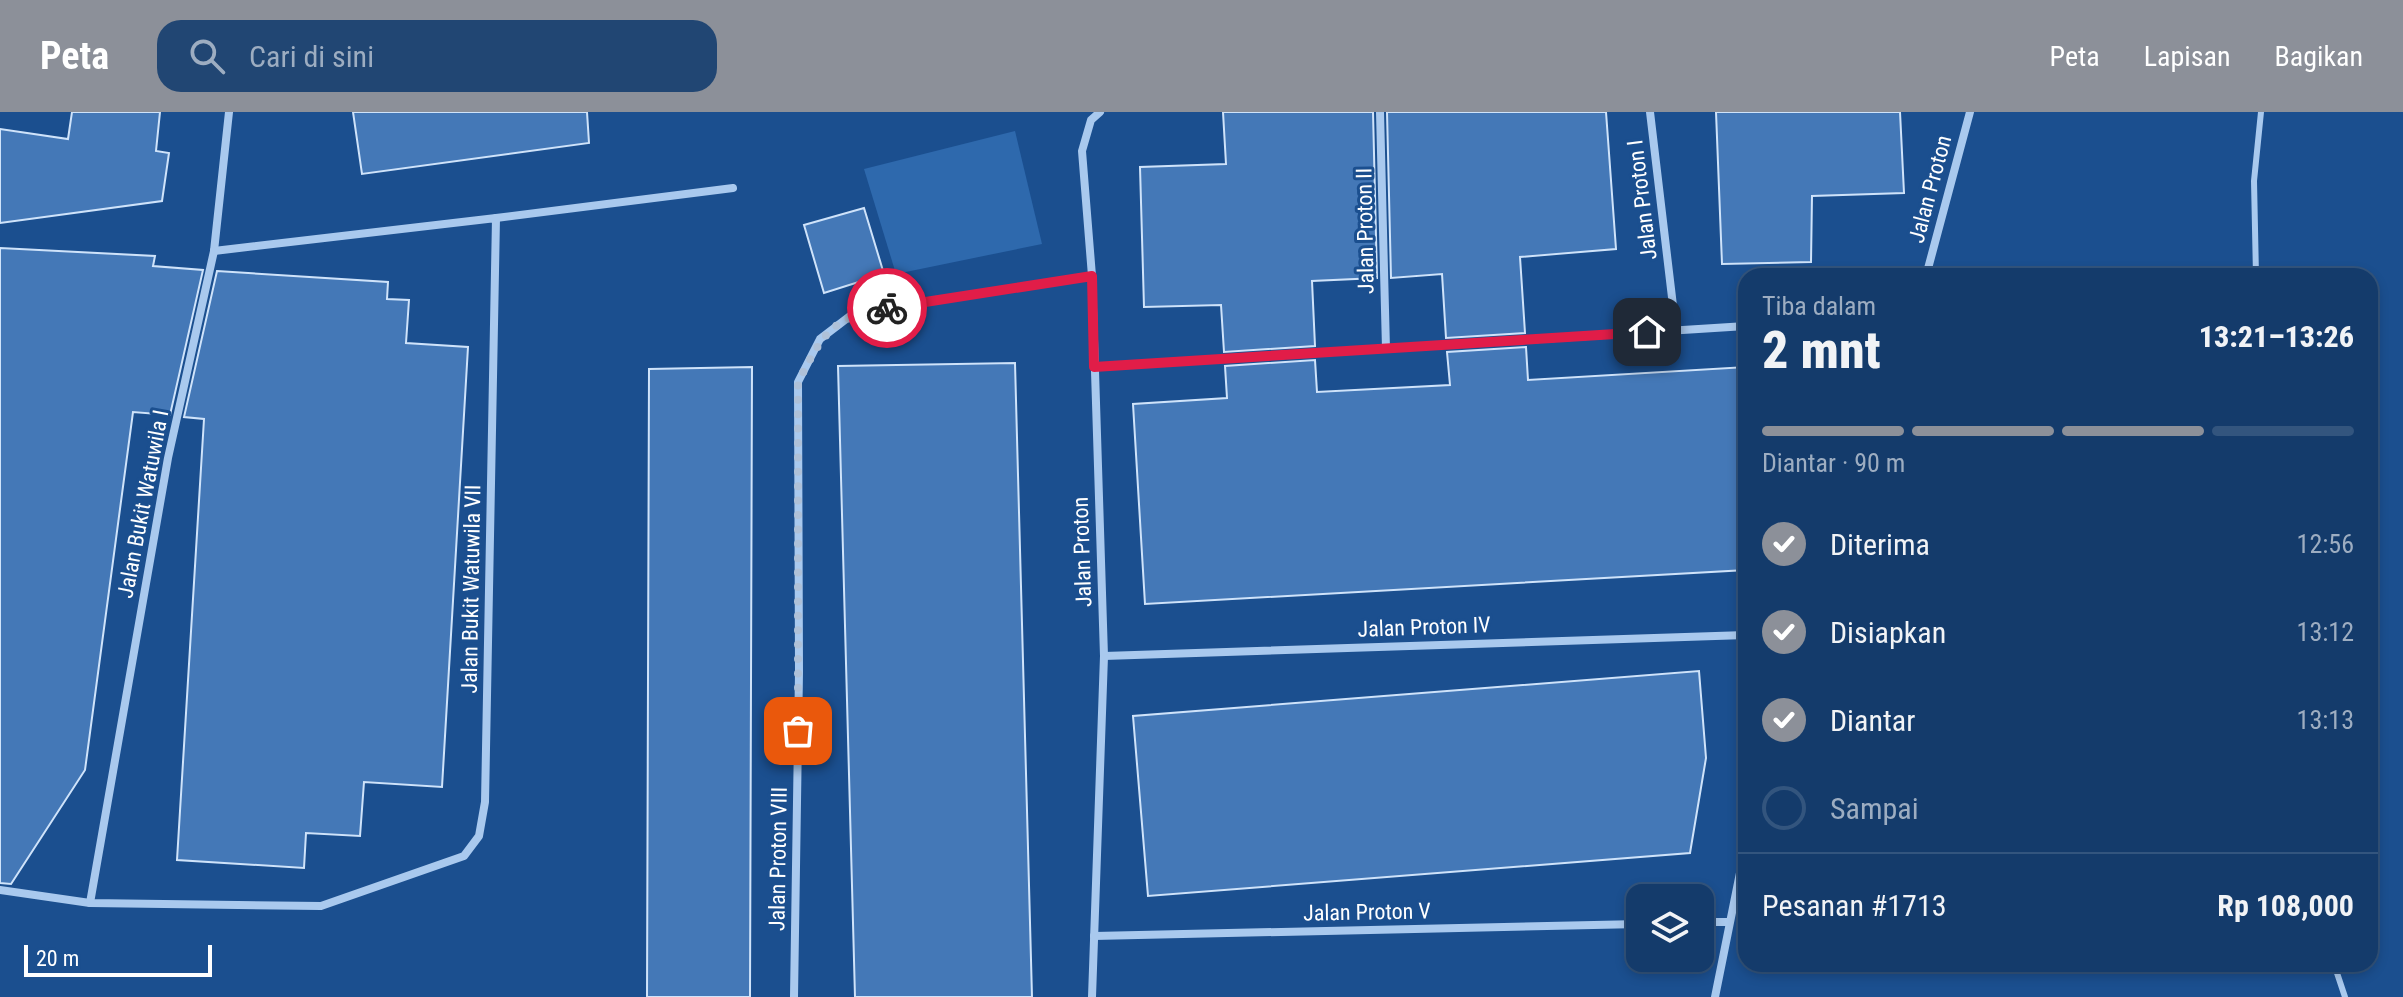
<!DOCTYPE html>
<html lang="id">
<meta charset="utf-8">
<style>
body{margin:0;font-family:"Roboto Condensed",sans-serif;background:#214673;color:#f1f3f6;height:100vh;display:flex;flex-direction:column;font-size:30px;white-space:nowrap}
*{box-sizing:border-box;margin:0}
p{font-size:26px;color:#9dadc1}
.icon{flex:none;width:44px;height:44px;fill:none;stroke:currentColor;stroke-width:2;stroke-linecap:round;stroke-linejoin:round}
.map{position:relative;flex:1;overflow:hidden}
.details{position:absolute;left:1738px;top:156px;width:640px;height:704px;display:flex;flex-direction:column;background:#143b6b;border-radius:24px;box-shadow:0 4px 12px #0003,0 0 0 2px #33557e}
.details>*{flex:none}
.buttons{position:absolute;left:1626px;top:772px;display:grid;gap:16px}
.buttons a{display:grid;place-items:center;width:88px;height:88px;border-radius:16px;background:#143b6b;box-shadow:0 4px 12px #0003,0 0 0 2px #33557e;font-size:40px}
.scale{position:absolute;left:24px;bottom:20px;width:188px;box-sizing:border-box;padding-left:8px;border:4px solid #fff;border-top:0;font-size:22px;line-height:28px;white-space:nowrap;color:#fff;-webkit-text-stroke:6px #1b4f8f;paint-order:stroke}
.pin{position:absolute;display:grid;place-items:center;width:68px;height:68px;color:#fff;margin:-34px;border-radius:16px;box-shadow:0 4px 12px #0006}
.courier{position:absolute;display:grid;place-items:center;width:80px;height:80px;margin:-40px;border:6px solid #e11d48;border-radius:50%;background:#fff;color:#222;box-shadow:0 2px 10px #0007}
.head em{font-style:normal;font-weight:800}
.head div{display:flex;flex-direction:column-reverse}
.head{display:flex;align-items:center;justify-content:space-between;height:136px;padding:0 24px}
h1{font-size:52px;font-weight:800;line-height:60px}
.bar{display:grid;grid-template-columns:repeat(4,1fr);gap:12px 8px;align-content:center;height:96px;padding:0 24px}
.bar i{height:10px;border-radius:6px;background:#33557e}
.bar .current{background:#8c9099}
.bar p{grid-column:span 4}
.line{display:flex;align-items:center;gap:20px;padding:0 24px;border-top:2px solid #33557e}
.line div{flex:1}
ol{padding:0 24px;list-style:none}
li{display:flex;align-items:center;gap:24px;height:88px}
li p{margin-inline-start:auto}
li .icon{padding:8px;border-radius:50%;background:#8c9099;color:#fff;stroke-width:4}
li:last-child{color:#9dadc1}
li i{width:44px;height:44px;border:4px solid #33557e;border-radius:50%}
header{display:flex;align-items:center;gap:48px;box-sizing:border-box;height:112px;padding:0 40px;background:#8c9099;color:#fff}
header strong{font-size:38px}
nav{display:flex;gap:44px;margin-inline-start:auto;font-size:28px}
.search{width:560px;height:72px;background:#214673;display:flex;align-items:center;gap:20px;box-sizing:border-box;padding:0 28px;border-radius:24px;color:#9dadc1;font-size:30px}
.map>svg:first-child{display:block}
.green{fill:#2e69ad}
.building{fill:#4478b7;stroke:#cfe3fa;stroke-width:2}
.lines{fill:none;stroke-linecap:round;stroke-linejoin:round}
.lane{stroke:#a9c9ee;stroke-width:6}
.street{stroke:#a9c9ee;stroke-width:8}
.done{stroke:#afc1d8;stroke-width:8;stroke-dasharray:0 14.4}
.route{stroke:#e11d48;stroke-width:10}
.labels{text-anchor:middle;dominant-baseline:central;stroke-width:6;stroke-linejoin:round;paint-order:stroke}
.street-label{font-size:22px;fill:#fff;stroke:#1b4f8f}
</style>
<header>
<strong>Peta</strong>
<div class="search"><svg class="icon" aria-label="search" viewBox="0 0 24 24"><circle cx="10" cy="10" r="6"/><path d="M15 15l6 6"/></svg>Cari di sini</div>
<nav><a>Peta</a><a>Lapisan</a><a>Bagikan</a></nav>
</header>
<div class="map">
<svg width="2403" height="885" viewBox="0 0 2403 885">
<rect width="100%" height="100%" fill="#1b4f8f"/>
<path class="green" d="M1015,19L1042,132L896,162L864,57Z"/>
<g class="building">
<path d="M72,0H160L156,39L169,41L162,89L0,111V17L68,27Z"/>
<path d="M353,0H587L589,31L362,62Z"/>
<path d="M1223,0H1373L1377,166L1312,169L1315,234L1224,240L1221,193L1144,195L1140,55L1226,52Z"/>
<path d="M1387,0H1606L1616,137L1520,145L1525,221L1446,226L1442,162L1391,166Z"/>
<path d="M1716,0H1900L1904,81L1812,84L1811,150L1722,152Z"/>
<path d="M864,96L884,162L824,181L804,113Z"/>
<path d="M0,136L155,144L153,154L203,158L170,303L133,300L85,658L11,772L0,771Z"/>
<path d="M217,159L388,170L387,187L409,188L406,231L468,235L442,675L364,670L360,724L306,721L304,756L177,748L204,307L184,305Z"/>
<path d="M1526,235L1528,268L1746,255V458L1145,492L1133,292L1227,286L1225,254L1315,248L1317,280L1450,273L1447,240Z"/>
<path d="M1015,251L1032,885H855L838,254Z"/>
<path d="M752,255L750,885H647L649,257Z"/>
<path d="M1699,559L1706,646L1690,741L1148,784L1133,604Z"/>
</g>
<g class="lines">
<g class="lane">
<path d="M2256,164L2254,69L2261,0"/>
<path d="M2334,852L2345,885"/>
</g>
<g class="street">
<path d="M1380,0L1386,237"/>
<path d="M1650,0L1676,219"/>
<path d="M496,106L733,76"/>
<path d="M1926,164L1970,0"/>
<path d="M1094,255L1746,214"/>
<path d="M1104,544L1746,523"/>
<path d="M0,778L90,791L321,794L464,744L479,724L485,690L496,106L214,139"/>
<path d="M90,791L168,346L214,139L229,0"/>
<path d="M1700,810H1728"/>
<path d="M1094,824L1640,812"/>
<path d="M794,885L799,560L798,270L820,227L854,201L1092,164"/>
<path d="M1092,885L1104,544L1092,164L1082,39L1091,8L1100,0"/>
<path d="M1715,885L1746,731"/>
</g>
</g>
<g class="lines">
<path class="done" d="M798,619V270C823,223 830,205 887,196"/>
<path class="route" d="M887,196L1092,164L1094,255L1647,220"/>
</g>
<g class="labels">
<g class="street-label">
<text transform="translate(1930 77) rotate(-75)">Jalan Proton</text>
<text transform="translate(1642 88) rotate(-97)">Jalan Proton I</text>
<text transform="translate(1365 119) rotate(-91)">Jalan Proton II</text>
<text transform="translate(143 392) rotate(-79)">Jalan Bukit Watuwila I</text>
<text transform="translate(1082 440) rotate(-92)">Jalan Proton</text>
<text transform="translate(471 477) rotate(-89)">Jalan Bukit Watuwila VII</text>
<text transform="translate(1424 515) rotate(-2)">Jalan Proton IV</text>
<text transform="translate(778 747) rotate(-89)">Jalan Proton VIII</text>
<text transform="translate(1367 800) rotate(-1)">Jalan Proton V</text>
</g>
</g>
</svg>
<div class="buttons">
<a><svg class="icon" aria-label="layers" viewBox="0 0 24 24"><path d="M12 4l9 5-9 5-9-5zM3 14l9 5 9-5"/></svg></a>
</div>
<div class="scale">20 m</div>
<div class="pin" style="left:798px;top:619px;background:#ea580c"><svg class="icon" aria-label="bag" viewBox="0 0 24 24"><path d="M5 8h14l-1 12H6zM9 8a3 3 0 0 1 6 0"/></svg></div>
<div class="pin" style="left:1647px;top:220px;background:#1f2937"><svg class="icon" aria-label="home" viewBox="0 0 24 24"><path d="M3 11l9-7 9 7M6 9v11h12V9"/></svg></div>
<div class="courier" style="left:887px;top:196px"><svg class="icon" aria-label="bike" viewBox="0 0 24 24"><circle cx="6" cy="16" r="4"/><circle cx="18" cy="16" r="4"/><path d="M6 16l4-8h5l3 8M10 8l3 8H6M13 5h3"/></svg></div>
<section class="details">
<div class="head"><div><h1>2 mnt</h1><p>Tiba dalam</p></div><em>13:21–13:26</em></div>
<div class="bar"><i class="current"></i><i class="current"></i><i class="current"></i><i></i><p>Diantar · 90 m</p></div>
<ol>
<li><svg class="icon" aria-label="check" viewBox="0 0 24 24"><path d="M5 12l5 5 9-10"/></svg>Diterima<p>12:56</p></li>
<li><svg class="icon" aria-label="check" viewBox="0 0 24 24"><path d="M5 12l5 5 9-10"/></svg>Disiapkan<p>13:12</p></li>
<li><svg class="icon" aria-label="check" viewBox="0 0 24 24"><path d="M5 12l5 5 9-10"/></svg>Diantar<p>13:13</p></li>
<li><i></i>Sampai</li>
</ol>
<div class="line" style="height:104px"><div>Pesanan #1713</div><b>Rp 108,000</b></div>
</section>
</div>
